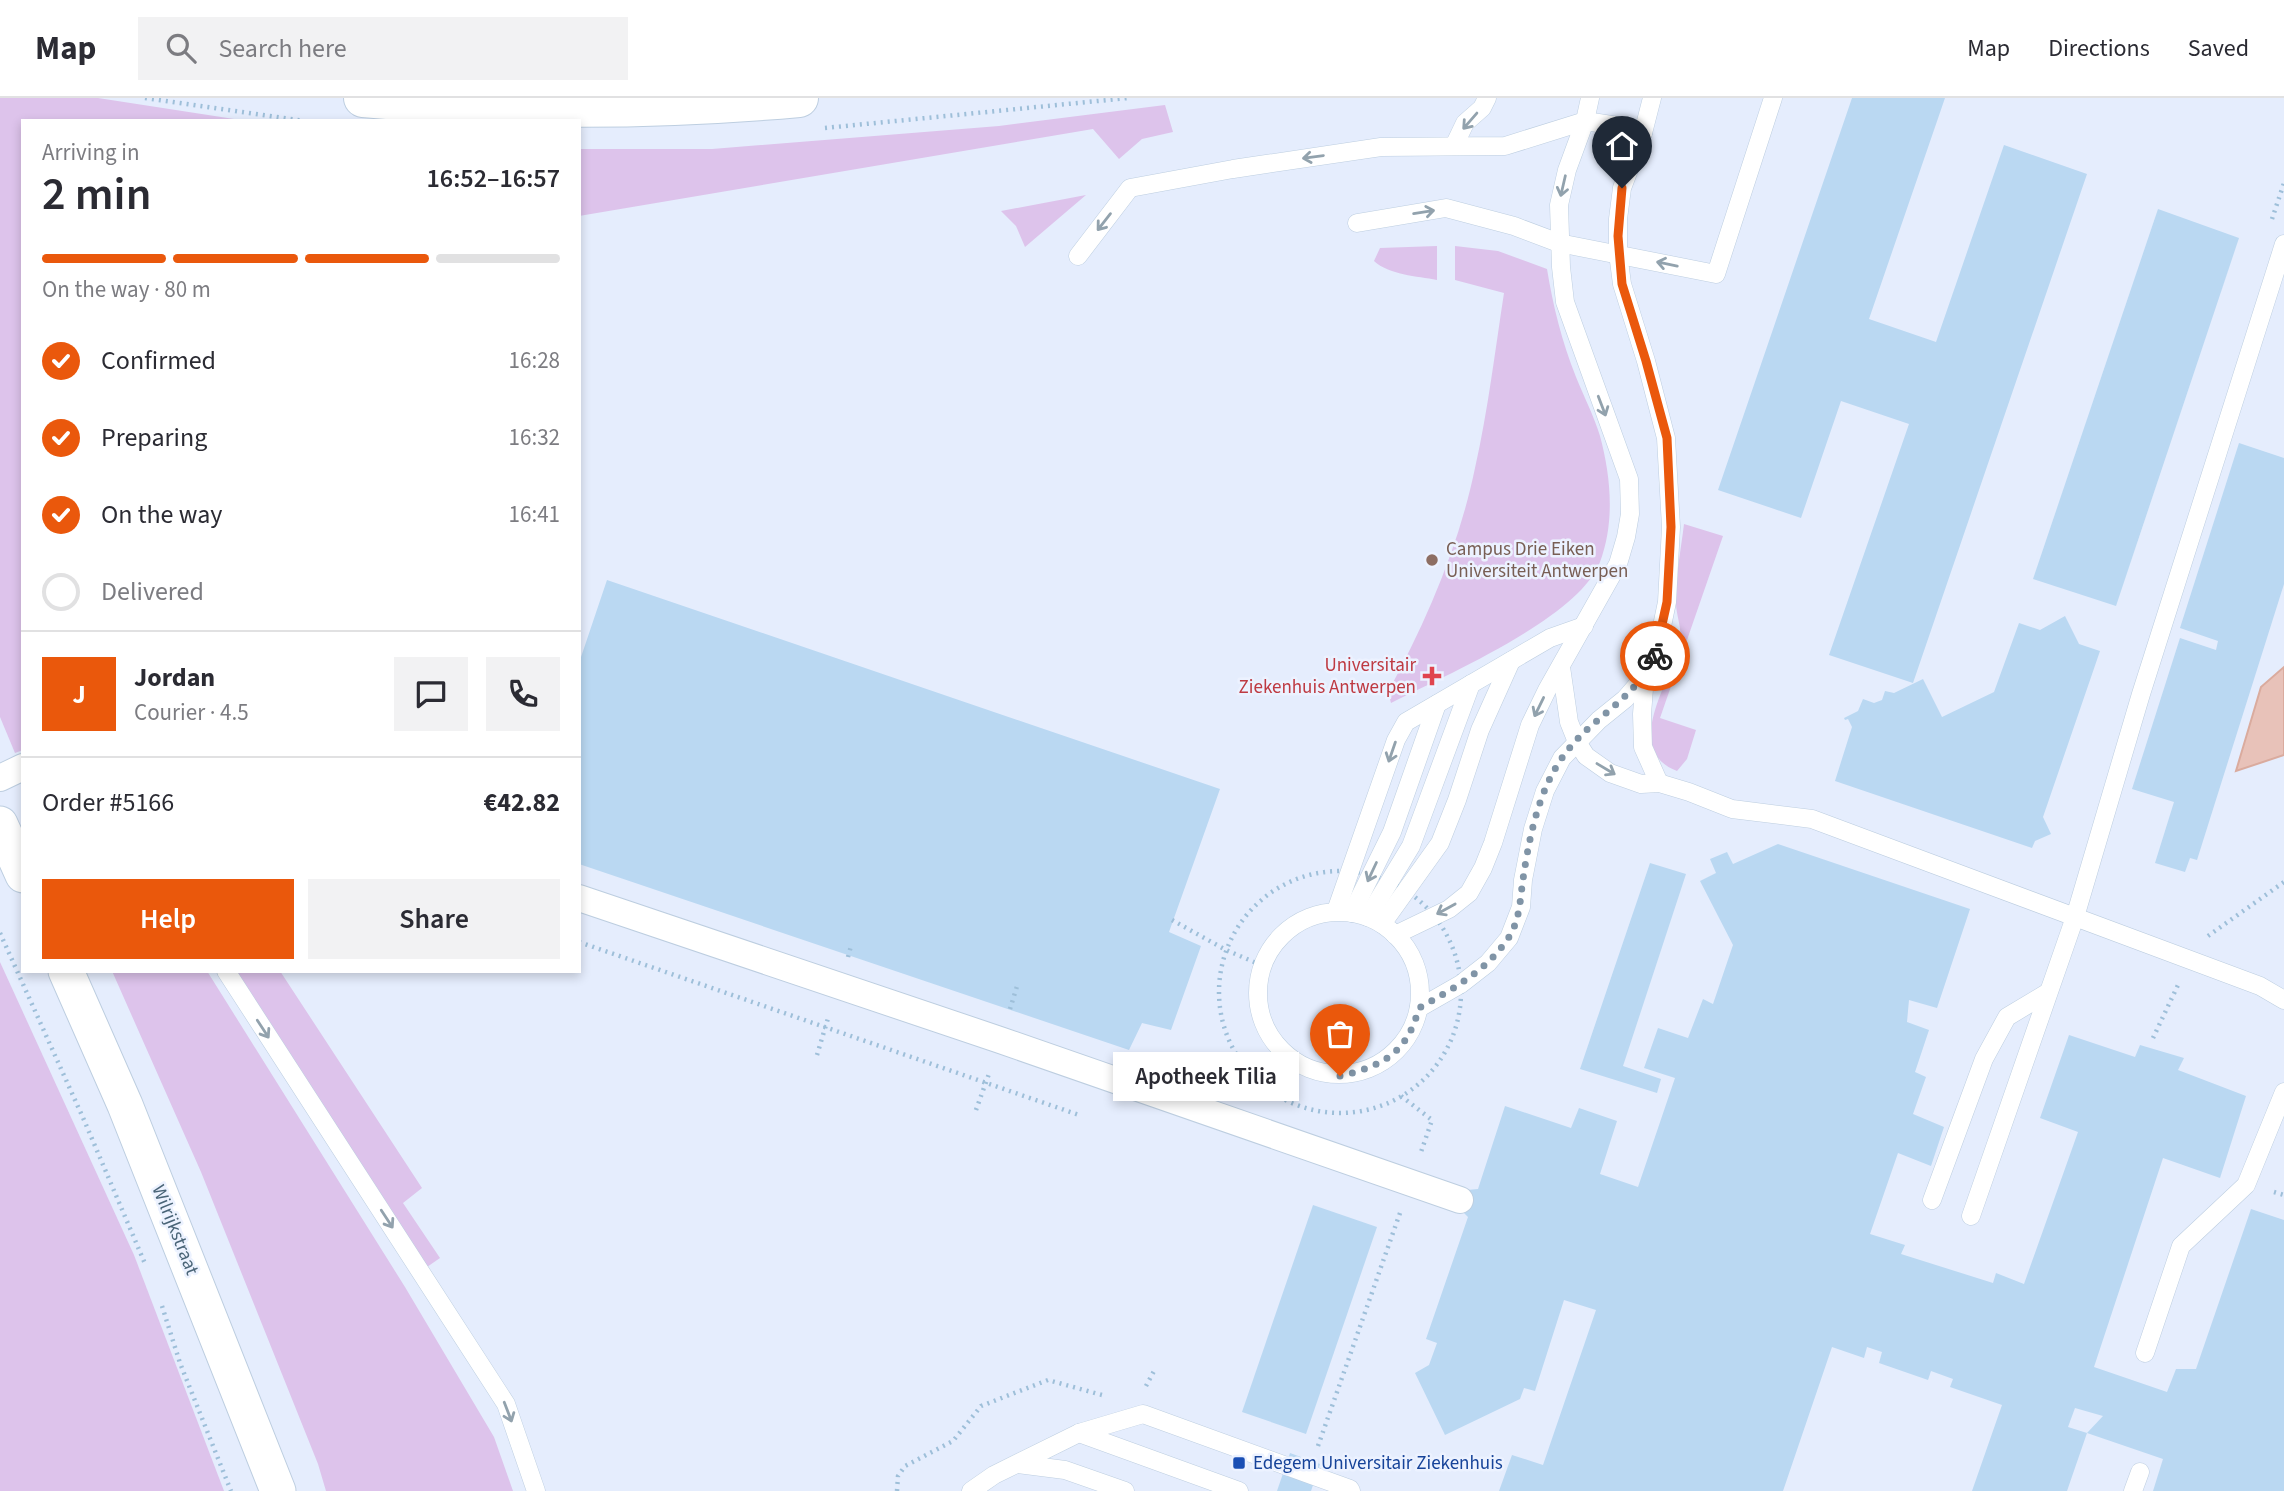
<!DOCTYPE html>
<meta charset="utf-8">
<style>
body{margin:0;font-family:"Source Sans 3",sans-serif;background:#f2f2f3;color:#2b2b33;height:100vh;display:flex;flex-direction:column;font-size:26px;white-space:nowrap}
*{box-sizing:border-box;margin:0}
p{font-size:23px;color:#7c7c81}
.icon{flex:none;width:38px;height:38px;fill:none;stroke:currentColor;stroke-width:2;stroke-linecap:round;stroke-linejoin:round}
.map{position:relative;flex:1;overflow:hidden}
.panel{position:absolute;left:21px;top:21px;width:560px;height:854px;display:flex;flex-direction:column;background:#fff;border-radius:0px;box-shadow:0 4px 10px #0003}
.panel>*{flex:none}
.pin{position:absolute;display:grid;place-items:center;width:60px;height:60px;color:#fff;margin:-72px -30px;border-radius:50% 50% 50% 0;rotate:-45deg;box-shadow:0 0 7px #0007}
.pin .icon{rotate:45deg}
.courier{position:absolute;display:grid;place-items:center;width:70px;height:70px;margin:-35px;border:5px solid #ea580c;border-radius:50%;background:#fff;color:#222;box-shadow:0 2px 9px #0007}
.bubble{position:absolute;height:49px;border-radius:0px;background:#fff;box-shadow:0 4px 10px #0003;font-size:23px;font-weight:600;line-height:49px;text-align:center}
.overview em{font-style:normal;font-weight:600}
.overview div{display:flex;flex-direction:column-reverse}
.overview{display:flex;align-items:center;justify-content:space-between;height:119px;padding:0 21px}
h1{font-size:46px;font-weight:600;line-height:52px}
.bar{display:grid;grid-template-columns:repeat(4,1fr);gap:10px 7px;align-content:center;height:84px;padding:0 21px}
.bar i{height:9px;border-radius:5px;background:#e1e1e2}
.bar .selected{background:#ea580c}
.bar p{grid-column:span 4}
.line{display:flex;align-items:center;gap:18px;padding:0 21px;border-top:2px solid #e1e1e2}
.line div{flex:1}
.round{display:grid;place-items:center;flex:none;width:74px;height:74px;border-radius:0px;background:#f2f2f3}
ol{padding:0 21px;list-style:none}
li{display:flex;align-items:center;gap:21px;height:77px}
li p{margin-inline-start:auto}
li .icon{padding:7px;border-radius:50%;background:#ea580c;color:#fff;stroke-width:4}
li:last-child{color:#7c7c81}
li i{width:38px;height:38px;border:4px solid #e1e1e2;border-radius:50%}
.button{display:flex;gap:14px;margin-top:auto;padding:14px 21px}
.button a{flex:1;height:80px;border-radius:0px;background:#ea580c;color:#fff;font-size:28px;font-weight:600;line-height:80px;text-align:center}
.button a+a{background:#f2f2f3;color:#2b2b33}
header{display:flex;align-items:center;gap:42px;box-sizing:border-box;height:98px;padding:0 35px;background:#fff;border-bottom:2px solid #e1e1e2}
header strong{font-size:33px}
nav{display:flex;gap:38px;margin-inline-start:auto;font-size:24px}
.search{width:490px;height:63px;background:#f2f2f3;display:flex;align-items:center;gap:18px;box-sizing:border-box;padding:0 24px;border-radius:0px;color:#7c7c81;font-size:26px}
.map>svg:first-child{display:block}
.green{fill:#ddc3eb}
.water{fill:#e8c2b9;stroke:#daab9e;stroke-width:2}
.building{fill:#bad8f2;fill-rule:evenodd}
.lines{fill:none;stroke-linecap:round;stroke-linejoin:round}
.service-casing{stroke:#bdcee0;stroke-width:19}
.pedestrian-casing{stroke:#bdcee0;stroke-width:28}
.minor-casing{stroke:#bdcee0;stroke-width:37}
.tertiary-casing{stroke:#bdcee0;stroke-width:40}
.path{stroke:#9ebfd9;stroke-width:4.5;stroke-dasharray:2 5;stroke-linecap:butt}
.service{stroke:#fff;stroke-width:18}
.pedestrian{stroke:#fff;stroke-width:26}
.minor{stroke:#fff;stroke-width:35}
.tertiary{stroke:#fff;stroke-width:38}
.oneway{stroke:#92a2ad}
.done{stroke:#8094a6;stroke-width:7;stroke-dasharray:0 12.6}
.route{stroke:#ea580c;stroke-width:9}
.education-dot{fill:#8d6e63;stroke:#ecf2ff;stroke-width:2.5}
.health-dot{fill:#e0444e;stroke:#ecf2ff;stroke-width:2.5}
.transit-dot{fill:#1a4fb4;stroke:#ecf2ff;stroke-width:2.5}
.labels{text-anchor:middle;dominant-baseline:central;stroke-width:5;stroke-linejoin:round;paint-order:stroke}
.education-label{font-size:19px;fill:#785e54;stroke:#ecf2ff;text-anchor:start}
.health-label{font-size:19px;fill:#be3a42;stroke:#ecf2ff;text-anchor:end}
.street-label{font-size:19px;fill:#496477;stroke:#ecf2ff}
.transit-label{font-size:19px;fill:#164399;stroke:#ecf2ff;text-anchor:start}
</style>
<header>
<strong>Map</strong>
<div class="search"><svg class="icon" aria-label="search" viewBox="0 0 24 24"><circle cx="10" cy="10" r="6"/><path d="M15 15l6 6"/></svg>Search here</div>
<nav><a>Map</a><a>Directions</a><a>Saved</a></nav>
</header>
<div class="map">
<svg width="2284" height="1393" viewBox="0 0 2284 1393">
<rect width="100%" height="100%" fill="#e5edfd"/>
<g class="green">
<path d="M0,0H98L247,23H23V652L15,655L0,619Z"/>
<path d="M1165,7L1173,34L1142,41L1119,61L1093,31L579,118V51H712L999,28Z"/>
<path d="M1086,97L1025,149L1016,128L1001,113Z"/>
<path d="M1437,148V182C1417,178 1389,177 1374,163L1380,150Z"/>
<path d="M1455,148L1498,153L1547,171C1553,208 1562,244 1576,279C1584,299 1594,318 1600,338C1611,379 1615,424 1600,464C1579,520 1444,578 1391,605L1388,594C1426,524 1459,448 1475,370C1488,312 1495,253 1504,195L1455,182Z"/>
<path d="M1684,426L1723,438L1660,620L1696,632L1687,661L1677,673C1620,651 1673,581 1680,544C1682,530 1677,520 1676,507C1675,482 1681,451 1684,426Z"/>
<path d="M0,864L134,1157L224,1393H0Z"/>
<path d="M112,873H207L405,1189L494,1339L513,1393H326L318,1366L201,1074Z"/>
<path d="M236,873H280L422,1090L403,1105L440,1160L427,1169Z"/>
</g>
<path class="water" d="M2284,569V657L2236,673L2261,589Z"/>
<g class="building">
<path d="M1852,0H1945L1869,221L1936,244L2004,47L2087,76L1913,585L1829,557L1909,326L1841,303L1801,420L1718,392Z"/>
<path d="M2158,111L2239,140L2116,508L2033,481Z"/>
<path d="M2239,345L2284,360V486L2197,762L2190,760L2185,774L2155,765L2174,704L2132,691L2180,540L2216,552L2218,543L2180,530Z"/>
<path d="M607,482L1220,691L1169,834L1201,848L1171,932L1142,925L1129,952L579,766V565Z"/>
<path d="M2065,518L2079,546L2100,553L2043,719L2051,736L2035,743L2032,750L1835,683L1852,629L1848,621L1845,622L1844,620L1858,613L1863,601L1874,605L1882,602L1885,593L1894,595L1923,581L1942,619L1994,594L2019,525L2040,532Z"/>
<path d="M1778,746L1970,811L1937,910L1909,902L1907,924L1929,932L1915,974L1926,979L1913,1016L1944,1029L1931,1068L1898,1055L1870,1136L1905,1147L1901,1156L1993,1185L1996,1175L2024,1186L2078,1034L2040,1020L2069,937L2135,959L2140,947L2184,960L2178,972L2246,998L2220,1080L2163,1060L2094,1269L2167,1294L2176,1271H2196L2251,1111L2284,1122V1393H2153L2163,1361L2087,1335L2067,1393H1972L2002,1307L1950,1289L1953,1281L1931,1273L1928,1282L1879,1265L1882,1254L1867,1249L1864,1260L1832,1249L1783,1393H1499L1512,1357L1543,1367L1596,1212L1564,1202L1535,1293L1524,1290L1520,1301L1445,1337L1415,1275L1429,1267L1437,1245L1426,1241L1468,1119L1462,1113L1467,1092L1478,1091L1505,1008L1571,1030L1579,1010L1617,1023L1600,1076L1638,1089L1675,980L1644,970L1658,930L1688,940L1703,901L1713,906L1733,847L1700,783L1716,775L1710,761L1727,754L1733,766ZM2075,1310L2103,1318L2087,1335L2068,1329Z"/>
<path d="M1650,765L1686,776L1623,968L1661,981L1657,995L1580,971Z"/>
<path d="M1313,1107L1377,1129L1306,1336L1242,1314Z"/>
<path d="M1290,1355L1320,1366L1311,1393H1277Z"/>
</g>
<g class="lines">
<g class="service-casing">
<g id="service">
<path d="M1454,48L1465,25L1482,10L1487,0"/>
<path d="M1357,125L1446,110L1514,128L1559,145L1716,176L1773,0"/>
<path d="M1078,158L1130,90L1233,71L1381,49L1505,48L1585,23L1618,28L1643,35"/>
<path d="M1561,569L1569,624L1577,644L1586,658L1610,675L1641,686L1659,685L1689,694L1732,711L1812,721L2260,888L2284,902"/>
<path d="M1645,578L1642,616L1643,649L1659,685"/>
<path d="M1336,813L1396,642L1406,624L1550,540L1584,528"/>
<circle cx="1339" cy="895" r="81"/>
<path d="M1352,815L1392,734L1437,606"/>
<path d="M1368,819L1411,748L1471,586"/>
<path d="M1382,826L1440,745L1457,702L1480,632L1511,563"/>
<path d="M1395,837L1449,811L1469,795L1483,770L1493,745L1530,627L1547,592L1618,466L1626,439L1630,416L1629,381L1565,204L1561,169L1559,107L1567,72L1585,23L1590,0"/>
<path d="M226,873L506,1306L536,1393"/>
<path d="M1419,910L1461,886L1488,865L1509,840L1521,809L1523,782L1533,731L1545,693L1562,660L1599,622L1625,601L1645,578L1656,557L1667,504L1671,429L1666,340L1646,263L1622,186L1618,155V121L1622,90L1643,35L1652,0"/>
<path d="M1932,1102L1984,961L2007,919L2047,895"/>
<path d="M1971,1118L2075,819L2141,596L2284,146"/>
<path d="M2145,1255L2181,1148L2246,1087L2284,994"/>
<path d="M1079,1335L1239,1393"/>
<path d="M1018,1366L1065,1372L1125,1393"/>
<path d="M971,1393L994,1377L1079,1335L1143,1316L1350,1391L1351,1393"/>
<path d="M2133,1393L2140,1374"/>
</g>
</g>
<g class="pedestrian-casing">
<g id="pedestrian">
<path d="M0,680L23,669"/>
<path d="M579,800L1000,942L1460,1102"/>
</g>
</g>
<g class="minor-casing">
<g id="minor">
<path d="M0,726L23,777"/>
<path d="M66,873L125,1007L278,1393"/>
</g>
</g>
<g class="tertiary-casing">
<path id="tertiary" d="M363,0C509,13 654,13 799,0"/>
</g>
<g class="path">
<path d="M145,0L304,23"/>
<path d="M825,30L1128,0"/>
<path d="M2272,121L2284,85"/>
<circle cx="1340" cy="894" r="121"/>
<path d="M1172,822L1226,852L1261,867"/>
<path d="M0,835L84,1022L146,1168"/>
<path d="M2208,838L2284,784"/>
<path d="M579,844L1079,1017"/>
<path d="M848,859L851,848"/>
<path d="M1010,911L1018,885"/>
<path d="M2153,940L2178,887"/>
<path d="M817,957L829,917"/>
<path d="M1401,998L1432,1022L1421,1054"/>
<path d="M976,1012L990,973"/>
<path d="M2274,1094L2284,1097"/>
<path d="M162,1208L180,1265L231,1393"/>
<path d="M1146,1288L1154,1273"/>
<path d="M1318,1348L1400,1115"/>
<path d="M897,1393L898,1378L905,1368L953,1343L981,1308L1048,1282L1102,1297"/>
</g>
<use href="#service" class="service"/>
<use href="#pedestrian" class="pedestrian"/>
<use href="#minor" class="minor"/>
<use href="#tertiary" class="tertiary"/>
</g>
<defs><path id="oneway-shaft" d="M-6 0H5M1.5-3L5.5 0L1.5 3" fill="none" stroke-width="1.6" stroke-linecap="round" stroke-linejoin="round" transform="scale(1.75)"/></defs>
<g class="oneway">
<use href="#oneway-shaft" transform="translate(1470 23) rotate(131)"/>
<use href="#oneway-shaft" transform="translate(1313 59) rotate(172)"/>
<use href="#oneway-shaft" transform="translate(1563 88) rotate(103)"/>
<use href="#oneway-shaft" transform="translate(1424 114) rotate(-9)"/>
<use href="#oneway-shaft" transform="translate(1104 124) rotate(128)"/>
<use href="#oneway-shaft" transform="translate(1667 166) rotate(-168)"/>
<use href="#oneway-shaft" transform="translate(1602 308) rotate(69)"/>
<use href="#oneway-shaft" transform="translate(1539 609) rotate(116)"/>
<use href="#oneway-shaft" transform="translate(1392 654) rotate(109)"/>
<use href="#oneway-shaft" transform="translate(1606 671) rotate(31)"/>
<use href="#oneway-shaft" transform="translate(1372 774) rotate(115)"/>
<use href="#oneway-shaft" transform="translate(1446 811) rotate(151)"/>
<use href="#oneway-shaft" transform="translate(263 931) rotate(57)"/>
<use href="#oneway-shaft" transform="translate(387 1121) rotate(57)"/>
<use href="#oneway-shaft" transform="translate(508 1314) rotate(69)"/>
</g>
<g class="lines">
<path class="done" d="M1340,978C1383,968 1407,955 1419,910C1452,891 1485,874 1507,842C1520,824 1520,802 1523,781C1529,741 1538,694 1562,660C1589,620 1631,606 1655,558"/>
<path class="route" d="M1622,90L1618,138L1622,186L1646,263L1667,340L1671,429L1667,504L1655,558"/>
</g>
<circle class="education-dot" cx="1432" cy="462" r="7"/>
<path class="health-dot" d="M1428.5 567.5h7v7h7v7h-7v7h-7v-7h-7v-7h7z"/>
<rect class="transit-dot" x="1232" y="1358" width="14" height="14" rx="3.5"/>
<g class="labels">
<g class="education-label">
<text x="1446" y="451">Campus Drie Eiken<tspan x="1446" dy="22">Universiteit Antwerpen</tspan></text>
</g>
<g class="health-label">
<text x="1416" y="567">Universitair<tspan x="1416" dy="22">Ziekenhuis Antwerpen</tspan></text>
</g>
<g class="street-label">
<text transform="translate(175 1132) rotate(68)">Wilrijkstraat</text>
</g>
<g class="transit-label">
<text x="1253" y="1365">Edegem Universitair Ziekenhuis</text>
</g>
</g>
</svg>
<div class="pin" style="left:1340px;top:978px;background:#ea580c"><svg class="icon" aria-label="bag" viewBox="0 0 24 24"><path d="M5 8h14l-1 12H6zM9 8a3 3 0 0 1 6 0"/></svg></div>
<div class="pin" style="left:1622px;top:90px;background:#1f2937"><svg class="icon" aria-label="home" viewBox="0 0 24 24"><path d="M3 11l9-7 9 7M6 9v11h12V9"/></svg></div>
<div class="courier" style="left:1655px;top:558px"><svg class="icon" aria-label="bike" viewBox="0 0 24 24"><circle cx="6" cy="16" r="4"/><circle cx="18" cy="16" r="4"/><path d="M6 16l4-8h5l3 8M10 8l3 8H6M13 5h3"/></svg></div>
<div class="bubble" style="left:1113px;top:954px;width:186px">Apotheek Tilia</div>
<section class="panel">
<div class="overview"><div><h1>2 min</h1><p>Arriving in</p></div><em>16:52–16:57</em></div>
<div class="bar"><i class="selected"></i><i class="selected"></i><i class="selected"></i><i></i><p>On the way · 80 m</p></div>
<ol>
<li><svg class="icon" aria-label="check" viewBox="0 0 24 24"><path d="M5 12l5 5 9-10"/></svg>Confirmed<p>16:28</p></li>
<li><svg class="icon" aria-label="check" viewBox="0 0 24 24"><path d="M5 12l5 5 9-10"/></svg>Preparing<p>16:32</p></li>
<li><svg class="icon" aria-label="check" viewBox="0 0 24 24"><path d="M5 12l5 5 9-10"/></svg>On the way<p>16:41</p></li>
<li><i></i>Delivered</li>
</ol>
<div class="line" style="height:126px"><b class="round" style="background:#ea580c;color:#fff">J</b><div><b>Jordan</b><p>Courier · 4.5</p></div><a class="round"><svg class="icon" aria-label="chat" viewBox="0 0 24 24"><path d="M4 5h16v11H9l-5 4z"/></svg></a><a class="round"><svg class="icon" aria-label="phone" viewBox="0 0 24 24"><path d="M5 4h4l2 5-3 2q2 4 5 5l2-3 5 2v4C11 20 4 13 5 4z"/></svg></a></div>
<div class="line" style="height:91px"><div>Order #5166</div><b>€42.82</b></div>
<div class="button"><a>Help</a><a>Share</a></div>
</section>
</div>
